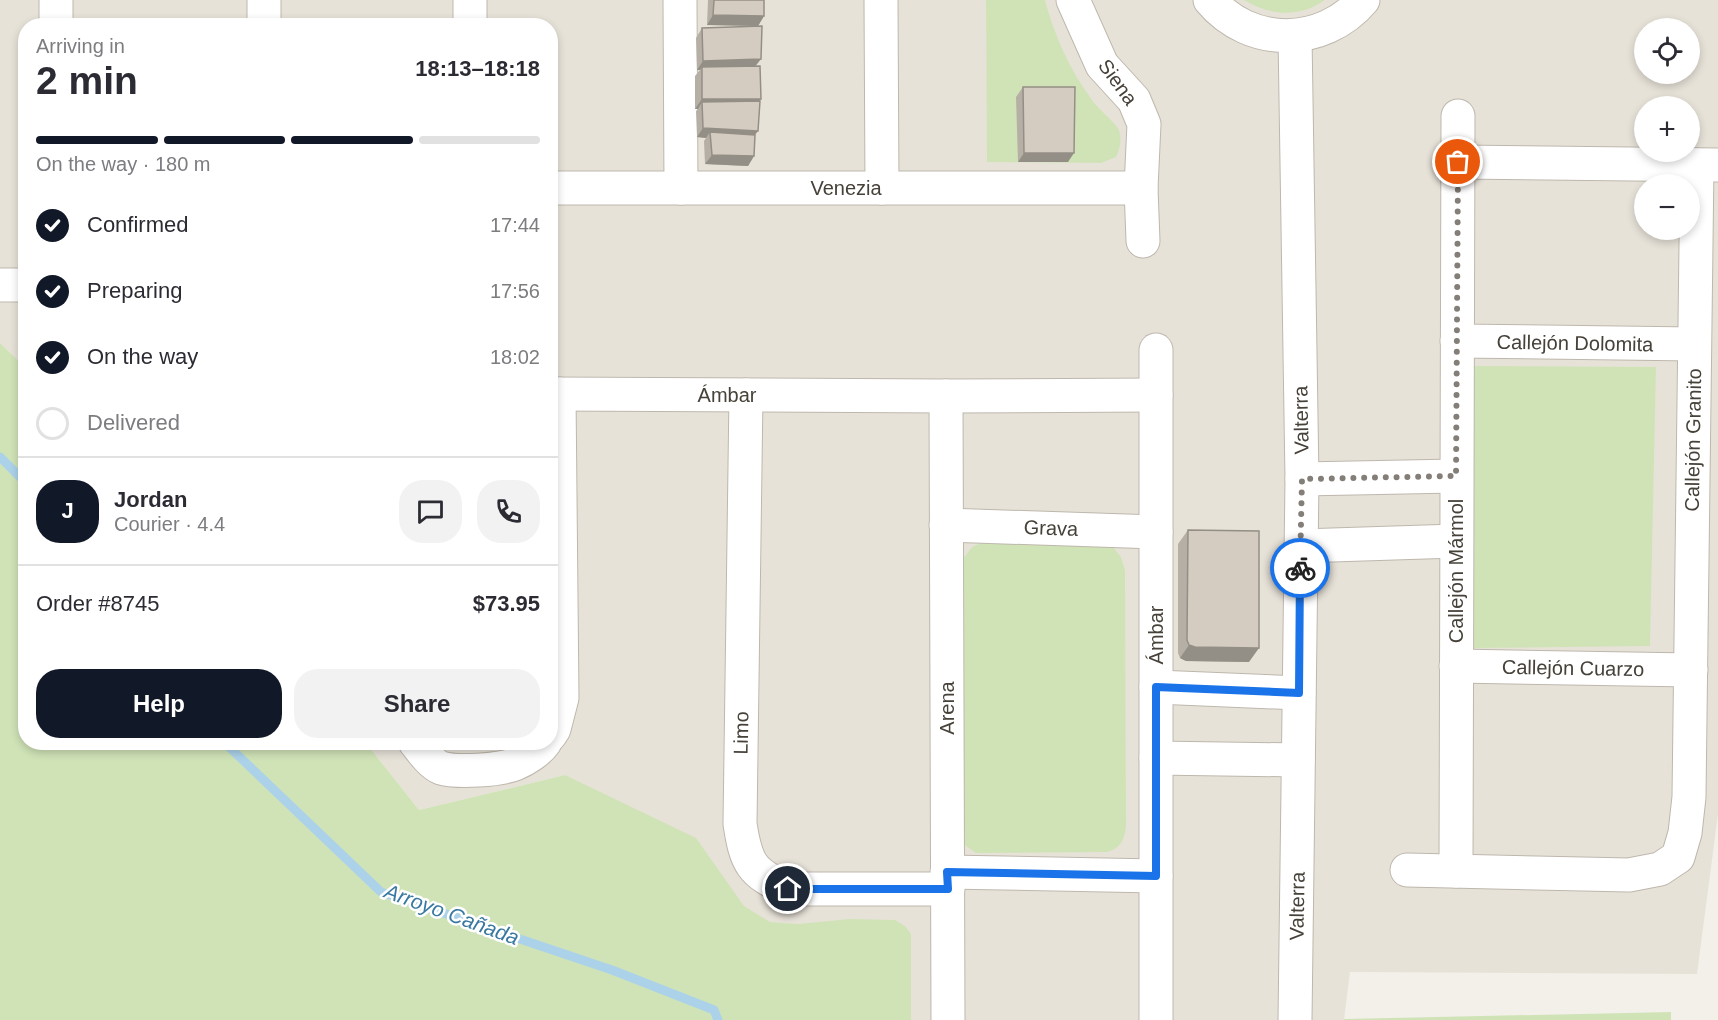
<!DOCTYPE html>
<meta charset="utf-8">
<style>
body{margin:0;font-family:Helvetica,sans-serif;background:#f2f2f3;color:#2b2b33;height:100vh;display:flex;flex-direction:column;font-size:22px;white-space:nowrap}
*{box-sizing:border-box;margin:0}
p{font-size:20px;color:#7c7c81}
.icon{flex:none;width:33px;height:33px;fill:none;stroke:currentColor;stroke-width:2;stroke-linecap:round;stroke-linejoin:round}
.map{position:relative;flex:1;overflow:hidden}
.sheet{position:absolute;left:18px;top:18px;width:540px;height:732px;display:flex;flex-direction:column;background:#fff;border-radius:24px;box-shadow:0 3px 9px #0003}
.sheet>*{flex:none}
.controls{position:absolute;left:1634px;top:18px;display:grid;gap:12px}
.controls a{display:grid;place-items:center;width:66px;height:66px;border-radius:50%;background:#fff;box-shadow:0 3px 9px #0003;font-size:30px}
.pin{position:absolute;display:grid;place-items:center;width:51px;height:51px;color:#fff;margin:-26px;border:3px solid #fff;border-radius:50%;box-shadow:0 2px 6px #0007}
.courier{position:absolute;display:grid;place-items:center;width:60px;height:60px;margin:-30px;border:4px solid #1a73e8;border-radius:50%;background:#fff;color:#222;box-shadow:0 2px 8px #0007}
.summary em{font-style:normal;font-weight:700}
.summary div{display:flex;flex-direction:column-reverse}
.summary{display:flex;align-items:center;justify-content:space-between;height:102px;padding:0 18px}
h1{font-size:39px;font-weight:700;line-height:45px}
.bar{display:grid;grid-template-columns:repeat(4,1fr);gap:9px 6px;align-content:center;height:72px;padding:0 18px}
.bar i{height:8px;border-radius:4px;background:#e1e1e2}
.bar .on{background:#111827}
.bar p{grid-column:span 4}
.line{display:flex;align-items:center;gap:15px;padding:0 18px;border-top:2px solid #e1e1e2}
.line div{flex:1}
.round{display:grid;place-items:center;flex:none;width:63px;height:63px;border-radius:24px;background:#f2f2f3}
ol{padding:0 18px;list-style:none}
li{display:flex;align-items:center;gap:18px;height:66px}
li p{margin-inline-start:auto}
li .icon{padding:6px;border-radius:50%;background:#111827;color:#fff;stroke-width:4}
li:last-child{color:#7c7c81}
li i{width:33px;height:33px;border:3px solid #e1e1e2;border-radius:50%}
.primary-button{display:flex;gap:12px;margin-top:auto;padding:12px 18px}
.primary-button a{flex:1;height:69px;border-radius:24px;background:#111827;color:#fff;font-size:24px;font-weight:700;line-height:69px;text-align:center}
.primary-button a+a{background:#f2f2f3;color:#2b2b33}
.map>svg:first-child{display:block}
.residential{fill:#e7e2d8;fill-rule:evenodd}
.green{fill:#d0e3b7}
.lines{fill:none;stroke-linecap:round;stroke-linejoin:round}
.stream{stroke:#acd2ea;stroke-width:9}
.minor-casing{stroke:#beb7ad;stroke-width:35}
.minor{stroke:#fff;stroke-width:33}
.wall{fill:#b6afa5}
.shaded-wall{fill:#948f86}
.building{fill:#d4ccc0;stroke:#948f86;stroke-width:1.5}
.done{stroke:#837e77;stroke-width:6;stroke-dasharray:0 10.8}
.route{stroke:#1a73e8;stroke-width:8}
.labels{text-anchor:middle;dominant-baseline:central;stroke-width:5;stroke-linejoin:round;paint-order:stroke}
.street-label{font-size:20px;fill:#464139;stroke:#fff}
.water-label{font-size:21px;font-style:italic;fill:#3978a1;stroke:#fff}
</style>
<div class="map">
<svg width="1718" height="1020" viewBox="0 0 1718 1020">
<rect width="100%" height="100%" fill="#f3f0ea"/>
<path class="residential" d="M0,0H1718V814L1697,974L1350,972L1344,1020H816L736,895L565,775L419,810L366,743L550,742V26H26L25,367L0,343ZM1644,28H1689V74H1644ZM1644,106H1689V152H1644ZM1644,184H1689V230H1644Z"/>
<g class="green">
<path d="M986,0H1045C1054,35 1070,70 1092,100C1098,109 1116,123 1119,130C1122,139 1120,149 1116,157L1101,163L987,162Z"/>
<path d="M1244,0H1325C1299,18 1270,16 1244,0Z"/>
<path d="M0,343L25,367L26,742L366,743L419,810L565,775L696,838L744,906L770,922L798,924L850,919L895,920L905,926L911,934V1020H0Z"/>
<path d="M1473,366L1656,367L1650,646L1471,648Z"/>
<path d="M986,541L1113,547L1121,557L1125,570L1126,827C1124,841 1120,849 1106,852L976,853L963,844L959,564L972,547Z"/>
<path d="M1671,1012V1020H1344V1019Z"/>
</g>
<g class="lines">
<g class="stream">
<path d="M0,457L26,483"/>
<path d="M224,742L381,892L612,970L714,1010L718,1020"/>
</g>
<g class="minor-casing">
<g id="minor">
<path d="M470,0V26"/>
<path d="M680,0L681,188"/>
<path d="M881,0L882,188"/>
<path d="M1073,0L1102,65L1134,100L1144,124L1141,188L1143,241"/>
<path d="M1210,0C1250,48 1323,47 1363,0"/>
<path d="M56,26V0"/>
<path d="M264,26V0"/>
<path d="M1295,36L1302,479L1295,1020"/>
<path d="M1458,162L1718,165"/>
<path d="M550,188H1141"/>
<path d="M0,285H26"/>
<path d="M1457,341L1694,344"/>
<path d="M1156,350V1020"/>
<path d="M550,394L946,396L1156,395"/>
<path d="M746,395L740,824C746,863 751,873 788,889H948"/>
<path d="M946,396L948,1020"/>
<path d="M1302,479L1456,476"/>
<path d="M946,525L1156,532"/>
<path d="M1301,546L1456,541"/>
<path d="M1456,666L1691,670"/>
<path d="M1156,687L1299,693"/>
<path d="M550,735L554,729L562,698L559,394"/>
<path d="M415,742C422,751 431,764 441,768C457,773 500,770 515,764C525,760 539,751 545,742"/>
<path d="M1156,758L1298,760"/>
<path d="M1407,870L1629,875L1660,869L1678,857L1685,833L1689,797L1697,165"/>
<path d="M1456,871L1458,116"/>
<path d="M947,872L1156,876"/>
</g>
</g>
<use href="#minor" class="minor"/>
</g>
<g class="wall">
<path d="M708,0H764V16L758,26L707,25Z"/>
<path d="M702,28L756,66L761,99L759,101L754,135V156L748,166L705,164L704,141L706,138L697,137L696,111L698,109H695V76L700,70H697L696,38Z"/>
<path d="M1023,87L1068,162H1018L1016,97Z"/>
<path d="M1188,530L1249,662L1186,661L1180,658L1178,653V544Z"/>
</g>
<g class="shaded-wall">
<path d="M713,15L764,16L758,26L707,25Z"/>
<path d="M761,59L754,68L702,67L700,70H697L703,61Z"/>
<path d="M702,99H761L754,108L702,102L698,109H695Z"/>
<path d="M703,128L758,131L751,140L710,132L706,138L697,137Z"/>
<path d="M1024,153H1074L1068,162H1018Z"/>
<path d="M712,155L754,156L748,166L705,164Z"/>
<path d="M1189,645L1259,648L1249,662L1186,661L1180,658Z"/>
</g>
<g class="building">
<path d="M714,0H764V16L713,15Z"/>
<path d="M762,26L761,59L703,61L702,28Z"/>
<path d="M760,66L761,99H702V67Z"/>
<path d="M1023,87H1075L1074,153H1024Z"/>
<path d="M760,101L758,131L703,128L702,102Z"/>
<path d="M710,132L755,135L754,156L712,155Z"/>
<path d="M1188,530L1259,531V648L1195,647L1189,645L1187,640Z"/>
</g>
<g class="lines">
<path class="done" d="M1300,568L1302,479L1456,476L1458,162"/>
<path class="route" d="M788,889H948L947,872L1156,876V687L1299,693L1300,568"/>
</g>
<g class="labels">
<g class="street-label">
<text transform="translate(1118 82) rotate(54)">Siena</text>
<text x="846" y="188">Venezia</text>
<text transform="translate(1575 343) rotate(1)">Callejón Dolomita</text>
<text x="727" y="395">Ámbar</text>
<text transform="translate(1301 420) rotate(-91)">Valterra</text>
<text transform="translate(1693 440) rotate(-89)">Callejón Granito</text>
<text transform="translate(1051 528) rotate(2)">Grava</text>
<text transform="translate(1456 571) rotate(-90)">Callejón Mármol</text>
<text transform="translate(1156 635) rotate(-90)">Ámbar</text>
<text transform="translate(1573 668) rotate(1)">Callejón Cuarzo</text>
<text transform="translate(947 708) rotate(-90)">Arena</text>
<text transform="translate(741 733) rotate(-89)">Limo</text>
<text transform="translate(1297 906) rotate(-89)">Valterra</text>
</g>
<g class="water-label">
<text transform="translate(452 914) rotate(20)">Arroyo Cañada</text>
</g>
</g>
</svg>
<div class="controls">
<a><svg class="icon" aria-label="locate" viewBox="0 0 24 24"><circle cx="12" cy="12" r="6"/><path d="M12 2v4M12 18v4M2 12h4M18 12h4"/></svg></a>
<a>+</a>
<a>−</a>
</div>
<div class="pin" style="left:1458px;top:162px;background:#ea580c"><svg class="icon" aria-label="bag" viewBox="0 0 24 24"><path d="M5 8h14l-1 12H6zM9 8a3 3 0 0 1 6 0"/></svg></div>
<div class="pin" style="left:788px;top:889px;background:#1f2937"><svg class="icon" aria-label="home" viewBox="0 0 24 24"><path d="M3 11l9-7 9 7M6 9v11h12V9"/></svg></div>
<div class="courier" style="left:1300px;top:568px"><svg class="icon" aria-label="bike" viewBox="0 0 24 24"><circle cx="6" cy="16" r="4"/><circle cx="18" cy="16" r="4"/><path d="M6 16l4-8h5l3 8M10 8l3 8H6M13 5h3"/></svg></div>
<section class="sheet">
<div class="summary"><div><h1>2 min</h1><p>Arriving in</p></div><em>18:13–18:18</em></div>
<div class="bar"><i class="on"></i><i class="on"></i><i class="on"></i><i></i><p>On the way · 180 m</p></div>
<ol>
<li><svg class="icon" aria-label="check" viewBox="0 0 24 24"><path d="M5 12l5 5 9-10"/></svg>Confirmed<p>17:44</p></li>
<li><svg class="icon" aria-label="check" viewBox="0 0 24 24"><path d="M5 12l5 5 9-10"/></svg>Preparing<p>17:56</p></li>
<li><svg class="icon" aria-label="check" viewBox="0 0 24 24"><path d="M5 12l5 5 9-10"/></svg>On the way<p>18:02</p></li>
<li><i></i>Delivered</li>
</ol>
<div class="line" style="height:108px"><b class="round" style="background:#111827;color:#fff">J</b><div><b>Jordan</b><p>Courier · 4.4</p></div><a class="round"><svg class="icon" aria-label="chat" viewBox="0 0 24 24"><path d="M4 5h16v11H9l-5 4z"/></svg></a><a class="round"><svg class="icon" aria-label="phone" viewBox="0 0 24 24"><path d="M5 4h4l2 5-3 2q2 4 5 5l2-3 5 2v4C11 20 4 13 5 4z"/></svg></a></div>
<div class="line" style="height:78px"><div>Order #8745</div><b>$73.95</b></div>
<div class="primary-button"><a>Help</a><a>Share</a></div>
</section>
</div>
